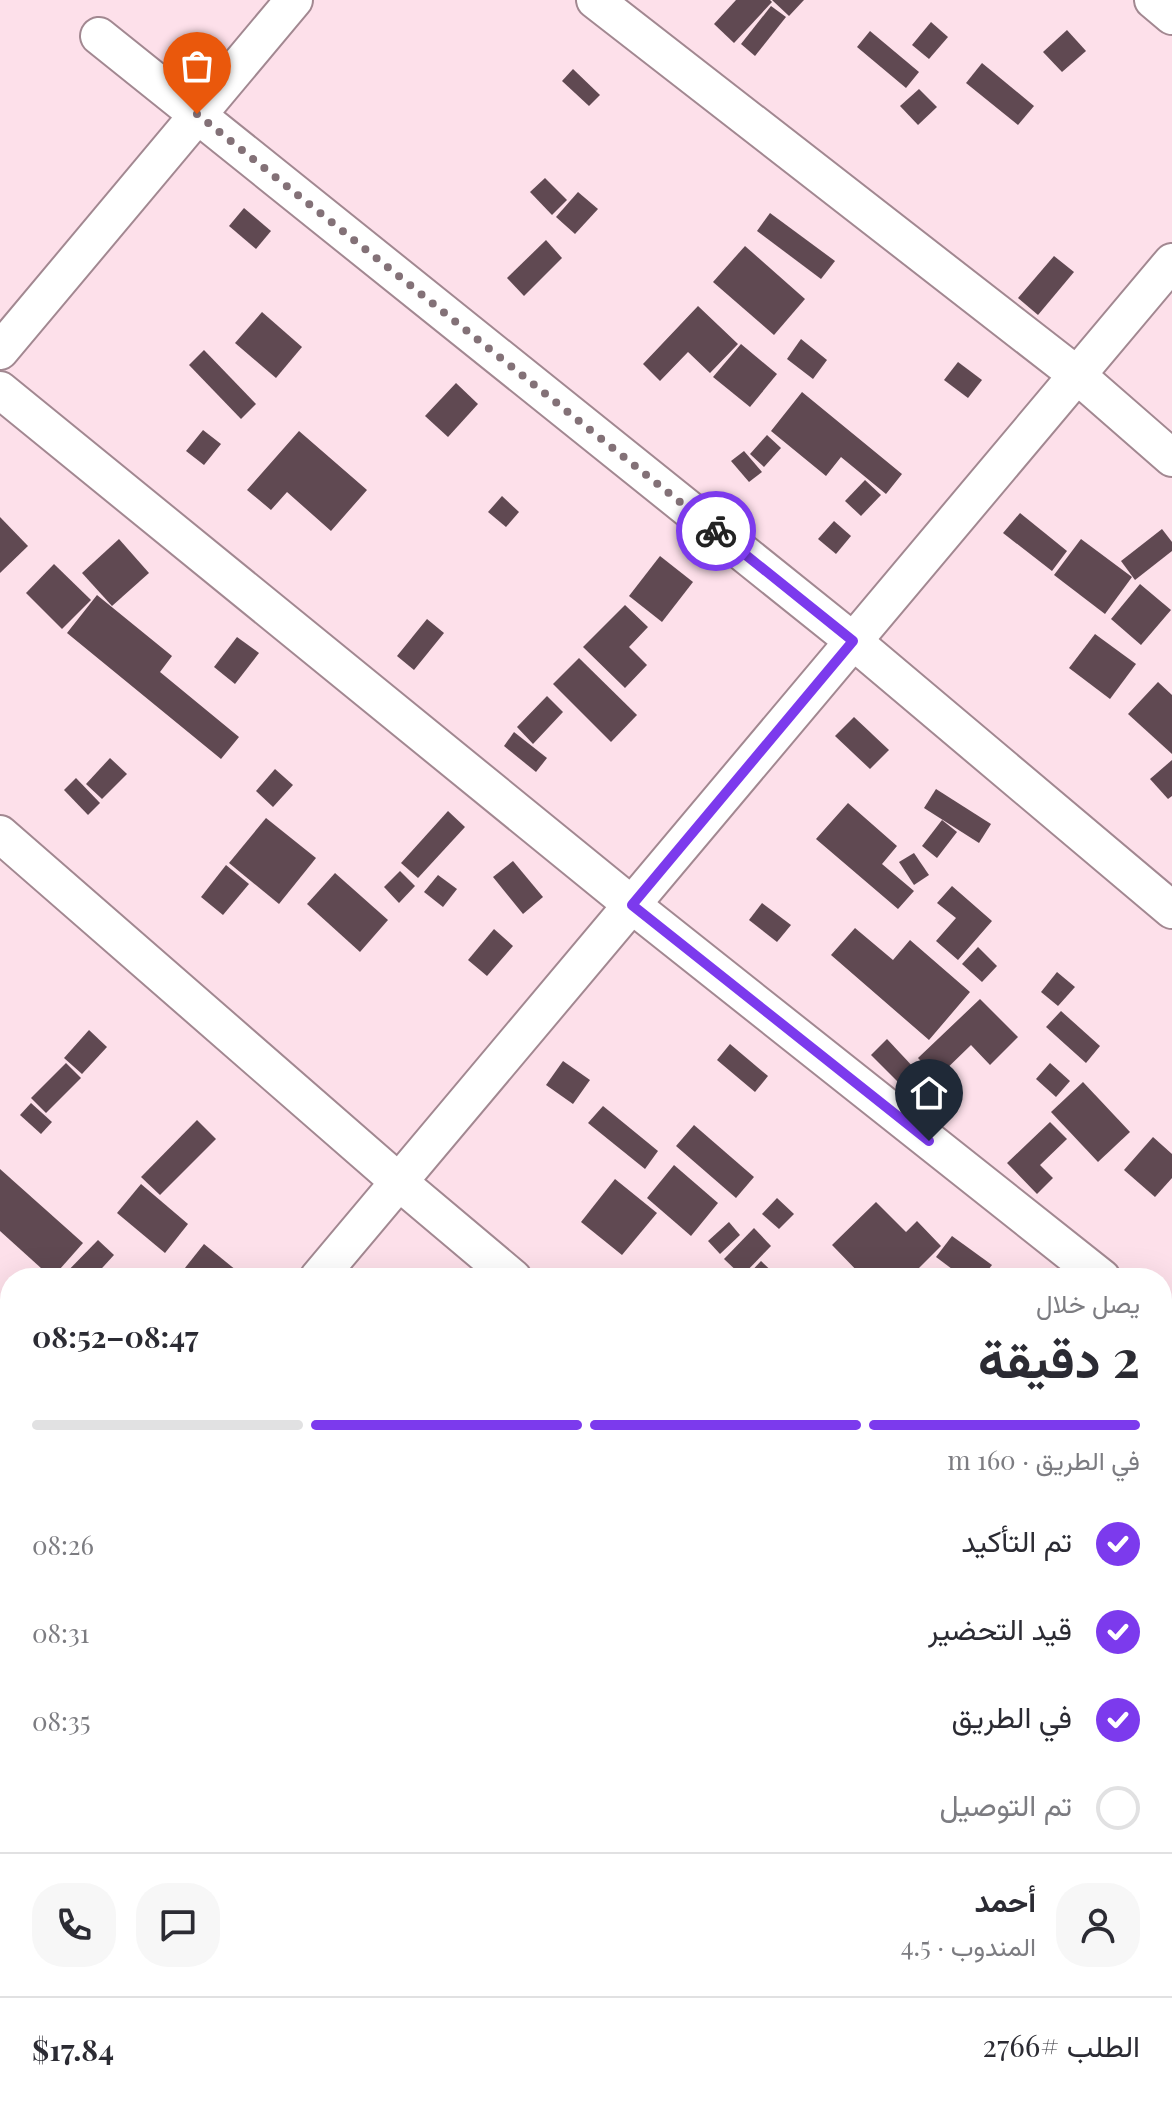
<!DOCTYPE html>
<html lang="ar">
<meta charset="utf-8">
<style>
body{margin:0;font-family:"Playfair Display",Vazirmatn,serif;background:#f7f7f7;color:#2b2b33;direction:rtl;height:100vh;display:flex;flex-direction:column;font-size:30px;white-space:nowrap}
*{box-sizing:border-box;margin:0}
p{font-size:26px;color:#7c7c81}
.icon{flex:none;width:44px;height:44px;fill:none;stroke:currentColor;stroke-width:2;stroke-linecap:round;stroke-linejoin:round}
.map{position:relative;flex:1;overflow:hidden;direction:ltr}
.drawer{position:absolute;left:0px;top:1268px;width:1172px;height:848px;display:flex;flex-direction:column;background:#fff;border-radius:32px 32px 0 0;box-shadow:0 8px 32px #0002;direction:rtl}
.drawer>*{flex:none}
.pin{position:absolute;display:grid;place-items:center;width:68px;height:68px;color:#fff;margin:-82px -34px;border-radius:50% 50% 50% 0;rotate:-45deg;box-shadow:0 0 8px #0007}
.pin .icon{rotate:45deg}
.courier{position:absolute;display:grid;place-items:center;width:80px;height:80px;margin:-40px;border:6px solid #7c3aed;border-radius:50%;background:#fff;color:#222;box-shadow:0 2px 10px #0007}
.headline em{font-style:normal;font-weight:700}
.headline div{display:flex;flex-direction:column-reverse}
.headline{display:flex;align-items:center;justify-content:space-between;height:136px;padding:0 32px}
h1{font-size:52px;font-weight:700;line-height:60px}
.bar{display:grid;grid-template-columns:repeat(4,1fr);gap:12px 8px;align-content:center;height:96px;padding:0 32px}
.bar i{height:10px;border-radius:6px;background:#e1e1e2}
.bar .current{background:#7c3aed}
.bar p{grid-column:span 4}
.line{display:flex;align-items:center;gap:20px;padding:0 32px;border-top:2px solid #e1e1e2}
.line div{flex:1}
.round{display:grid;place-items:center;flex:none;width:84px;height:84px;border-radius:32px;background:#f7f7f7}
ol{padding:0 32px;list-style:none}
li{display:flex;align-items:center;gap:24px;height:88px}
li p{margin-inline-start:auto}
li .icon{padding:8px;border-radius:50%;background:#7c3aed;color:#fff;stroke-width:4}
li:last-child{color:#7c7c81}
li i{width:44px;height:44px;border:4px solid #e1e1e2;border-radius:50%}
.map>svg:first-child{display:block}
.building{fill:#604952}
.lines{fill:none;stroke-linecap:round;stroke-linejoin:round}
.minor-casing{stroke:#a28891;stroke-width:40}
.minor{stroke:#fff;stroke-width:36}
.done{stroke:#837177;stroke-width:8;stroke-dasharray:0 14.4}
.route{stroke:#7c3aed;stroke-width:10}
</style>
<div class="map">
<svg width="1172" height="2116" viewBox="0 0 1172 2116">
<rect width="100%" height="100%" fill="#fde0ea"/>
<g class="building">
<path d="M736,0H770L772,2L734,43L714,24Z"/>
<path d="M772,0H804L789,16Z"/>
<path d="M771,6L786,17L755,56L741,44Z"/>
<path d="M931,22L948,37L929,59L912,45Z"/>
<path d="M1067,30L1086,51L1062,72L1043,52Z"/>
<path d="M870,31L919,72L906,88L857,47Z"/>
<path d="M982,63L1034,106L1018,125L966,83Z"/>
<path d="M573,69L600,95L589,106L562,81Z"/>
<path d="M919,89L937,107L918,125L900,106Z"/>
<path d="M545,178L567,200L552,215L530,192Z"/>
<path d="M578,192L598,209L575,234L556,217Z"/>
<path d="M244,208L271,231L256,249L229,226Z"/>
<path d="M770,213L835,261L821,279L757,231Z"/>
<path d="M546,240L562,258L524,296L507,278Z"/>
<path d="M745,246L805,299L774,335L713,282Z"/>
<path d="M1054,256L1074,272L1038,315L1018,298Z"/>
<path d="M698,306L738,344L710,373L688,352L660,381L643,364Z"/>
<path d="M262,312L302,347L276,378L235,343Z"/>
<path d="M801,339L827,360L813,379L787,359Z"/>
<path d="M741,344L777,374L750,407L713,377Z"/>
<path d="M204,350L256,404L241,419L189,365Z"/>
<path d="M958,362L982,380L968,398L944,380Z"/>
<path d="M456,383L478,404L448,437L425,416Z"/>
<path d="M802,392L902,474L886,494L841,457L826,476L771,431Z"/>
<path d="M203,430L221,444L204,465L186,451Z"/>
<path d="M299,431L367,490L331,531L287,492L271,510L247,490Z"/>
<path d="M767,435L781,448L764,467L750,454Z"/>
<path d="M744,451L762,472L749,482L731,461Z"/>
<path d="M865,480L881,495L861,516L845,501Z"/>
<path d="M502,496L519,512L506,527L488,512Z"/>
<path d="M1020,513L1067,551L1052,571L1003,533Z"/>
<path d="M0,517L28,546L0,573Z"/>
<path d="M834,521L851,536L836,554L818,539Z"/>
<path d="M1162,529L1172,542V551L1135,580L1121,561Z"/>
<path d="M119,539L149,573L112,606L82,573Z"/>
<path d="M1081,539L1132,577L1105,614L1054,575Z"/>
<path d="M660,556L693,582L662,622L629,596Z"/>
<path d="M54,564L91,600L62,629L26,593Z"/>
<path d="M1140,584L1171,610L1141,645L1111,619Z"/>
<path d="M97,595L172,656L160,672L239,737L221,759L67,633Z"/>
<path d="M625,605L648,627L629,647L647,665L625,688L583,647Z"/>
<path d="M427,619L444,633L414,670L397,656Z"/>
<path d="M1095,634L1136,664L1110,699L1069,668Z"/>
<path d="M237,637L259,653L235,684L214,667Z"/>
<path d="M579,658L637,715L611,742L553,684Z"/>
<path d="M1158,682L1172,695V754L1128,714Z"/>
<path d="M547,696L563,712L533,744L517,727Z"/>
<path d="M854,717L889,750L870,769L835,736Z"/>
<path d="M514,732L547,758L536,772L504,746Z"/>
<path d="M110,758L127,774L102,799L86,784Z"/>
<path d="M1172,760V796L1168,799L1150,779Z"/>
<path d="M275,769L293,785L273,807L256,791Z"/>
<path d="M76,778L100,803L88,815L64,790Z"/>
<path d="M936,789L991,824L979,843L924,808Z"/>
<path d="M848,803L897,846L882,864L914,891L898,909L816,839Z"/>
<path d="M448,811L465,827L418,878L401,863Z"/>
<path d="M266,818L316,858L279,904L229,863Z"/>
<path d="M942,820L957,832L937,858L922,846Z"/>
<path d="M914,853L929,875L914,885L899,862Z"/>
<path d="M513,861L543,897L523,914L493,877Z"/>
<path d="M226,865L249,884L223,915L201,897Z"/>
<path d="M400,871L415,886L399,903L384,887Z"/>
<path d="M335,873L388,920L360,952L307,904Z"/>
<path d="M438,875L457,889L443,907L424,892Z"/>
<path d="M952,886L992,921L958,960L936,941L956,918L937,903Z"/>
<path d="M762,903L791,925L777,942L749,920Z"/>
<path d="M855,928L893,960L910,940L970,992L929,1040L831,955Z"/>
<path d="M494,929L513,946L487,976L468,960Z"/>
<path d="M978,947L997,966L982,982L962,964Z"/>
<path d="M1057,972L1075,987L1058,1006L1041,992Z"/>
<path d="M980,999L1018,1037L990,1065L971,1045L937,1078L918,1058Z"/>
<path d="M1061,1011L1100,1046L1086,1063L1046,1027Z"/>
<path d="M89,1030L107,1047L82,1074L64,1058Z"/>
<path d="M887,1039L915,1069L900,1084L871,1055Z"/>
<path d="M730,1044L768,1076L755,1092L717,1060Z"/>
<path d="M563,1061L590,1080L573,1104L546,1085Z"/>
<path d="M66,1063L81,1078L46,1113L31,1098Z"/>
<path d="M1050,1063L1070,1081L1056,1097L1036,1079Z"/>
<path d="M1083,1082L1130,1132L1098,1162L1051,1112Z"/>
<path d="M31,1103L52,1122L41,1134L20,1115Z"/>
<path d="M603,1106L658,1151L645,1169L588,1123Z"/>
<path d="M197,1120L216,1139L160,1195L141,1177Z"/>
<path d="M1050,1122L1067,1139L1040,1165L1053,1178L1037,1194L1007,1163Z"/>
<path d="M694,1125L754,1177L736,1198L676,1146Z"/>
<path d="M1153,1137L1172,1154V1178L1155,1197L1124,1170Z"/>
<path d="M674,1165L718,1203L691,1236L647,1198Z"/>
<path d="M0,1169L83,1243L52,1278L0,1231Z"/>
<path d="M615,1179L657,1213L622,1255L581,1222Z"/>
<path d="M141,1184L188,1224L165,1253L117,1213Z"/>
<path d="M777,1198L794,1214L779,1229L762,1214Z"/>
<path d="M876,1202L906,1232L917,1221L941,1246L909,1278H864L832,1245Z"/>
<path d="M729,1222L740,1235L720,1254L708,1241Z"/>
<path d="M754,1228L771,1246L742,1276L724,1259Z"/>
<path d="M952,1236L992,1265L982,1278H964L936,1257Z"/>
<path d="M98,1240L114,1255L93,1278H61Z"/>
<path d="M204,1244L242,1275L239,1278H177Z"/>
<path d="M761,1261L779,1278H745Z"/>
<path d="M1165,1669L1172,1676V1706L1162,1696V1673Z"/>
<path d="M1172,1936V1971L1162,1961V1946Z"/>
<path d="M10,2059V2088L0,2079V2068Z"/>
<path d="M396,2106H421L432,2116H388Z"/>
<path d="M499,2106H554L563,2116H509Z"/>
<path d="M1018,2106H1040L1047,2112L1043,2116H1014L1011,2113Z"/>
<path d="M1114,2106H1143L1153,2116H1104Z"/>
</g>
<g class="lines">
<g class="minor-casing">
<g id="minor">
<path d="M595,0L1077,375L1172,458"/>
<path d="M1153,0L1172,16"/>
<path d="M99,36L853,641L1172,910"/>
<path d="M0,351L294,0"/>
<path d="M0,390L632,905L1102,1278"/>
<path d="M0,834L399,1182L513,1278"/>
<path d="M318,1278L1172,262"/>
<path d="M1162,1325L1172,1333"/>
<path d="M0,1383L10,1392"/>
<path d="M1162,1471L1172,1459"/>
<path d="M0,1656L10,1644"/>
<path d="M1162,1818L1172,1826"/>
<path d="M0,1861L10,1869"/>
<path d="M286,2106L297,2116"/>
<path d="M868,2106L880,2116"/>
<path d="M621,2116L630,2106"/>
</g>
</g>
<use href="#minor" class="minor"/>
</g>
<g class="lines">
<path class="done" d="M197,114L716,531"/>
<path class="route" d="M716,531L853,641L632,905L929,1141"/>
</g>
</svg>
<div class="pin" style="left:197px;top:114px;background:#ea580c"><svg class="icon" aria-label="bag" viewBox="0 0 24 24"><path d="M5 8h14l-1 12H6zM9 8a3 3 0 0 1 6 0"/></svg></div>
<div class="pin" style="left:929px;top:1141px;background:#1f2937"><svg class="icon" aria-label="home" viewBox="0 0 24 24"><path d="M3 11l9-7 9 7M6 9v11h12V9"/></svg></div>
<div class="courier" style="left:716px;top:531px"><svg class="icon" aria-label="bike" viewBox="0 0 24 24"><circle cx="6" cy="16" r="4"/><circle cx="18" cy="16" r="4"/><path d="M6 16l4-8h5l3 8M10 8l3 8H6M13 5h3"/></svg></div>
<section class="drawer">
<div class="headline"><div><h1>2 دقيقة</h1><p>يصل خلال</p></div><em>08:47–08:52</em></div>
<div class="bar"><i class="current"></i><i class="current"></i><i class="current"></i><i></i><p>في الطريق · 160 m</p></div>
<ol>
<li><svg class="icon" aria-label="check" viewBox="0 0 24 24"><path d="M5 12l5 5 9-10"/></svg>تم التأكيد<p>08:26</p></li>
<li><svg class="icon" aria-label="check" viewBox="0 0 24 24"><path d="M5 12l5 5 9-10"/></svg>قيد التحضير<p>08:31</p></li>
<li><svg class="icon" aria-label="check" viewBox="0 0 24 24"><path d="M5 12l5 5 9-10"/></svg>في الطريق<p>08:35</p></li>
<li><i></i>تم التوصيل</li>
</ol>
<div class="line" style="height:144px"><a class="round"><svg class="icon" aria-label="person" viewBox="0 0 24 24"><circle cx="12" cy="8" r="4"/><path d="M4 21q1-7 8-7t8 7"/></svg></a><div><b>أحمد</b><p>المندوب · 4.5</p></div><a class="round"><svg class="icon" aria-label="chat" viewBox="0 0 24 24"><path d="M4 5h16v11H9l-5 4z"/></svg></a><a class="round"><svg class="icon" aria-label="phone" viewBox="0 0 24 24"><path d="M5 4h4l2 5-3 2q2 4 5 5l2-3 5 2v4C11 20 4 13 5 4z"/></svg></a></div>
<div class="line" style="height:104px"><div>الطلب #2766</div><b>$17.84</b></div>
</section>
</div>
